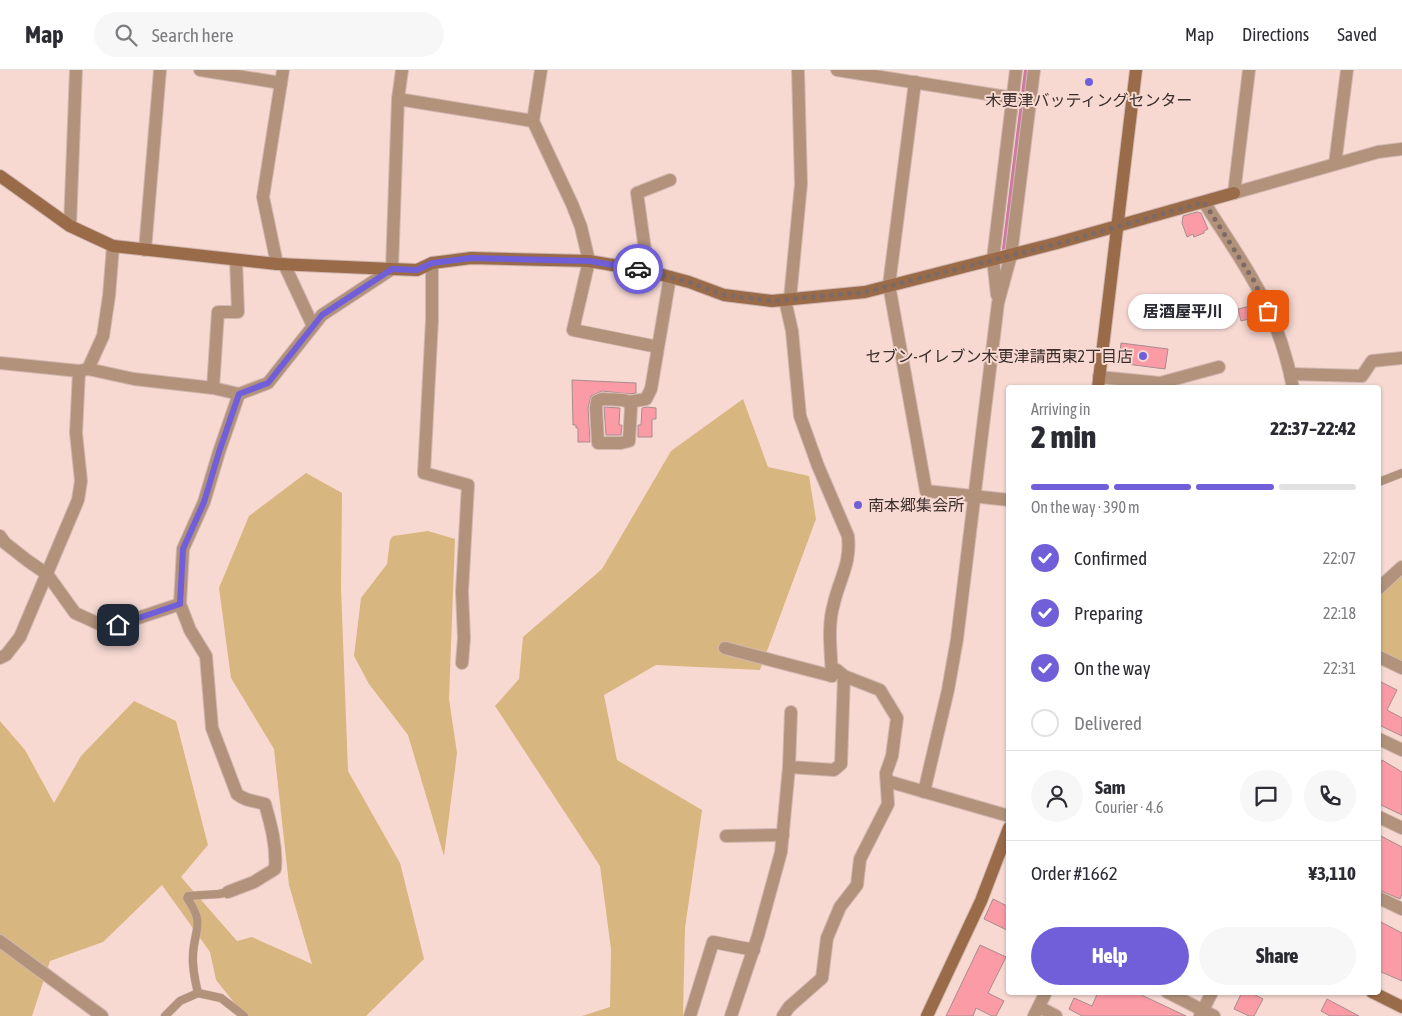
<!DOCTYPE html>
<meta charset="utf-8">
<style>
body{margin:0;font-family:"Asap Condensed","Noto Sans JP",sans-serif;background:#f7f7f7;color:#2b2b33;height:100vh;display:flex;flex-direction:column;font-size:19px;white-space:nowrap}
*{box-sizing:border-box;margin:0}
p{font-size:16px;color:#7c7c81}
.icon{flex:none;width:28px;height:28px;fill:none;stroke:currentColor;stroke-width:2;stroke-linecap:round;stroke-linejoin:round}
.map{position:relative;flex:1;overflow:hidden}
.side{position:absolute;left:1006px;top:315px;width:375px;height:610px;display:flex;flex-direction:column;background:#fff;border-radius:5px;box-shadow:0 1px 4px #0004}
.side>*{flex:none}
.pin{position:absolute;display:grid;place-items:center;width:42px;height:42px;color:#fff;margin:-21px;border-radius:10px;box-shadow:0 2px 8px #0006}
.courier{position:absolute;display:grid;place-items:center;width:50px;height:50px;margin:-25px;border:4px solid #705fd9;border-radius:50%;background:#fff;color:#222;box-shadow:0 1px 6px #0007}
.bubble{position:absolute;height:35px;border-radius:18px;background:#fff;box-shadow:0 1px 4px #0004;font-size:16px;font-weight:800;line-height:35px;text-align:center}
.summary em{font-style:normal;font-weight:800}
.summary div{display:flex;flex-direction:column-reverse}
.summary{display:flex;align-items:center;justify-content:space-between;height:85px;padding:0 25px}
h1{font-size:32px;font-weight:800;line-height:38px}
.bar{display:grid;grid-template-columns:repeat(4,1fr);gap:8px 5px;align-content:center;height:60px;padding:0 25px}
.bar i{height:6px;border-radius:4px;background:#e1e1e2}
.bar .current{background:#705fd9}
.bar p{grid-column:span 4}
.line{display:flex;align-items:center;gap:12px;padding:0 25px;border-top:1px solid #e1e1e2}
.line div{flex:1}
.round{display:grid;place-items:center;flex:none;width:52px;height:52px;border-radius:26px;background:#f7f7f7}
ol{padding:0 25px;list-style:none}
li{display:flex;align-items:center;gap:15px;height:55px}
li p{margin-inline-start:auto}
li .icon{padding:5px;border-radius:50%;background:#705fd9;color:#fff;stroke-width:4}
li:last-child{color:#7c7c81}
li i{width:28px;height:28px;border:2px solid #e1e1e2;border-radius:50%}
.primary-button{display:flex;gap:10px;margin-top:auto;padding:10px 25px}
.primary-button a{flex:1;height:58px;border-radius:30px;background:#705fd9;color:#fff;font-size:20px;font-weight:800;line-height:58px;text-align:center}
.primary-button a+a{background:#f7f7f7;color:#2b2b33}
header{display:flex;align-items:center;gap:30px;box-sizing:border-box;height:70px;padding:0 25px;background:#fff;border-bottom:1px solid #e1e1e2}
header strong{font-size:24px}
nav{display:flex;gap:28px;margin-inline-start:auto;font-size:18px}
.search{width:350px;height:45px;background:#f7f7f7;display:flex;align-items:center;gap:12px;box-sizing:border-box;padding:0 18px;border-radius:28px;color:#7c7c81;font-size:19px}
.map>svg:first-child{display:block}
.green{fill:#d8b67f}
.lines{fill:none;stroke-linecap:round;stroke-linejoin:round}
.stream{stroke:#ce79a1;stroke-width:4}
.building{fill:#fa9ba5;stroke:#a88c8e}
.lane-casing{stroke:#d1b7b1;stroke-width:9}
.street-casing{stroke:#d1b7b1;stroke-width:14}
.secondary-casing{stroke:#d1b7b1;stroke-width:14}
.lane{stroke:#b3927b;stroke-width:8}
.street{stroke:#b3927b;stroke-width:12}
.secondary{stroke:#9a6b48;stroke-width:12}
.done{stroke:#7d6a66;stroke-width:5;stroke-dasharray:0 9}
.route{stroke:#705fd9;stroke-width:6}
.poi-dot{fill:#705fd9;stroke:#f7d9d2;stroke-width:2}
.labels{text-anchor:middle;dominant-baseline:central;stroke-width:4;stroke-linejoin:round;paint-order:stroke}
.poi-label{font-size:16px;fill:#3b2f2c;stroke:#f7d9d2}
</style>
<header>
<strong>Map</strong>
<div class="search"><svg class="icon" aria-label="search" viewBox="0 0 24 24"><circle cx="10" cy="10" r="6"/><path d="M15 15l6 6"/></svg>Search here</div>
<nav><a>Map</a><a>Directions</a><a>Saved</a></nav>
</header>
<div class="map">
<svg width="1402" height="946" viewBox="0 0 1402 946">
<rect width="100%" height="100%" fill="#f7d9d2"/>
<g class="green">
<path d="M743,329L768,397L809,406L816,449L760,600L656,595L604,625L617,690L702,740L685,858L683,946H582L610,937L611,879L600,796L495,636L519,609L523,567L602,499L671,381Z"/>
<path d="M306,403L342,423L341,518L348,701L400,793L424,889L366,946H245L216,910L210,882L162,815L103,872L50,891L32,946H0V651L25,680L54,733L81,686L134,631L176,651L208,775L181,807L237,871L252,867L312,894L289,815L274,679L231,608L219,518L249,446Z"/>
<path d="M428,461L455,469L449,629L457,683L444,786L408,665L369,614L354,586L361,528L387,494L390,470L393,466Z"/>
<path d="M1402,498V598L1379,587V519Z"/>
</g>
<g class="lines">
<path class="stream" d="M1004,179L1026,0"/>
</g>
<g class="building">
<path d="M1197,142L1201,143L1208,159L1204,161V163L1194,167L1193,164L1187,167L1182,153L1183,146Z"/>
<path d="M1250,236L1253,248L1241,251L1238,239Z"/>
<path d="M1121,273L1168,279L1165,299L1119,293Z"/>
<path d="M572,310L636,313V323L630,324L602,321L591,326L588,338L590,372H578V358H576V355H573Z"/>
<path d="M604,337L620,338L619,355H622L621,365H606Z"/>
<path d="M647,337L656,338V349H652V367H638V355H641L642,338Z"/>
<path d="M1379,611L1397,620L1387,640L1402,648V666L1379,655Z"/>
<path d="M1382,690L1402,702V745L1379,734V697Z"/>
<path d="M1379,765L1402,777V824L1400,829L1379,820Z"/>
<path d="M993,829L1009,837V861L984,849Z"/>
<path d="M1379,851L1402,863V911L1379,901Z"/>
<path d="M980,875L1006,887L988,923L1004,931L996,946H992L976,938L973,946H946Z"/>
<path d="M1098,922H1135L1186,946H1082L1069,939L1074,928L1092,936Z"/>
<path d="M1242,922H1250L1263,929L1254,946H1249L1234,939Z"/>
<path d="M1327,929L1359,946H1330L1321,941Z"/>
</g>
<g class="lines">
<g class="lane-casing">
<g id="lane">
<path d="M1379,412L1402,403"/>
<path d="M198,923C195,911 192,897 193,884C195,857 205,854 187,828L188,826L219,824L228,822"/>
<path d="M165,946L180,931L198,923L221,928L244,946"/>
</g>
</g>
<g class="street-casing">
<g id="street">
<path d="M200,0L281,13"/>
<path d="M541,0L533,51L572,134L581,157L589,191L573,260L658,277"/>
<path d="M837,0L1013,28"/>
<path d="M1249,0L1234,123L1378,82L1402,79"/>
<path d="M915,12L889,215L926,421L1009,430"/>
<path d="M398,29L533,51"/>
<path d="M1335,94L1347,0"/>
<path d="M1204,132C1220,158 1238,183 1253,210C1272,242 1286,281 1293,318"/>
<path d="M70,156L76,0"/>
<path d="M145,180L160,0"/>
<path d="M432,193V250L424,403L468,415L462,522L464,568L462,593"/>
<path d="M277,194L263,127L283,0"/>
<path d="M284,194L313,256"/>
<path d="M648,201L637,123L670,110"/>
<path d="M997,225L993,189L1016,0"/>
<path d="M790,229L801,114L798,0"/>
<path d="M785,230L792,261L800,346L818,396L848,466C851,494 840,507 834,533C827,556 831,582 832,606"/>
<path d="M0,293L79,301L88,299L134,309L213,318L239,324L268,313L322,245L392,199L398,29L402,0"/>
<path d="M88,299L103,266L109,226L113,176"/>
<path d="M1290,304L1362,306L1372,291L1402,288"/>
<path d="M1099,307L1160,313L1219,297"/>
<path d="M213,318L218,242H238L236,190"/>
<path d="M629,332L631,338L629,371L621,373H598L596,338L597,331L602,329L623,330L629,332L646,329L651,319L670,207"/>
<path d="M0,466L5,473L28,491L47,504L75,543L108,558L180,534"/>
<path d="M1379,518L1402,497"/>
<path d="M725,578L832,606L837,600L844,606L880,620L897,648L892,686L886,703L888,734L860,789L857,815L840,837L827,868L822,908L789,937L783,946"/>
<path d="M1379,587L1402,598"/>
<path d="M0,588L6,585L20,567L78,430L81,411L76,363L79,301"/>
<path d="M1379,669L1402,680"/>
<path d="M789,697L834,700L841,694L844,606"/>
<path d="M887,711L1009,746"/>
<path d="M924,722L948,620L957,569L998,233L1011,185L1034,0"/>
<path d="M1379,747L1402,758"/>
<path d="M726,766L783,765"/>
<path d="M228,822L254,812L275,799C277,777 271,755 265,734C253,730 247,732 237,724L212,658L206,586L190,560L180,534L183,479L204,432L219,382L239,324"/>
<path d="M1379,828L1402,839"/>
<path d="M0,871L102,946"/>
<path d="M1167,922L1214,946"/>
<path d="M1039,937L1056,946"/>
<path d="M690,946L713,872L754,880"/>
<path d="M731,946L758,866L781,782L789,697L791,642"/>
<path d="M1034,946L1046,922"/>
<path d="M1200,946L1212,922"/>
</g>
</g>
<g class="secondary-casing">
<g id="secondary">
<path d="M0,106L70,156L113,176L277,194L392,199L417,200L432,193L471,188L589,191L648,201L689,212L724,225L772,231L865,222L1057,173L1234,123"/>
<path d="M1098,318L1136,0"/>
<path d="M1372,922L1402,937"/>
<path d="M927,946L981,831L1009,758"/>
</g>
</g>
<use href="#lane" class="lane"/>
<use href="#street" class="street"/>
<use href="#secondary" class="secondary"/>
</g>
<g class="lines">
<path class="done" d="M638,199L689,212L724,225L772,231L865,222L1057,174L1204,132L1254,211L1268,241"/>
<path class="route" d="M118,555L180,534L183,479L204,432L219,382L239,324L268,313L322,245L392,199L417,200L432,193L471,188L589,191L638,199"/>
</g>
<g class="poi-dot">
<circle cx="1089" cy="12" r="5"/>
<circle cx="1143" cy="286" r="5"/>
<circle cx="858" cy="435" r="5"/>
</g>
<g class="labels">
<g class="poi-label">
<text x="1089" y="30">木更津バッティングセンター</text>
<text x="1133" y="286" text-anchor="end">セブン-イレブン木更津請西東2丁目店</text>
<text x="868" y="435" text-anchor="start">南本郷集会所</text>
</g>
</g>
</svg>
<div class="pin" style="left:1268px;top:241px;background:#ea580c"><svg class="icon" aria-label="bag" viewBox="0 0 24 24"><path d="M5 8h14l-1 12H6zM9 8a3 3 0 0 1 6 0"/></svg></div>
<div class="pin" style="left:118px;top:555px;background:#1f2937"><svg class="icon" aria-label="home" viewBox="0 0 24 24"><path d="M3 11l9-7 9 7M6 9v11h12V9"/></svg></div>
<div class="courier" style="left:638px;top:199px"><svg class="icon" aria-label="car" viewBox="0 0 24 24"><path d="M5 17H2v-5l4-1 3-4h7l3 4 3 1v5h-3M9 17h6M6 11h13"/><circle cx="7" cy="17" r="2"/><circle cx="17" cy="17" r="2"/></svg></div>
<div class="bubble" style="left:1128px;top:224px;width:110px">居酒屋平川</div>
<section class="side">
<div class="summary"><div><h1>2 min</h1><p>Arriving in</p></div><em>22:37–22:42</em></div>
<div class="bar"><i class="current"></i><i class="current"></i><i class="current"></i><i></i><p>On the way · 390 m</p></div>
<ol>
<li><svg class="icon" aria-label="check" viewBox="0 0 24 24"><path d="M5 12l5 5 9-10"/></svg>Confirmed<p>22:07</p></li>
<li><svg class="icon" aria-label="check" viewBox="0 0 24 24"><path d="M5 12l5 5 9-10"/></svg>Preparing<p>22:18</p></li>
<li><svg class="icon" aria-label="check" viewBox="0 0 24 24"><path d="M5 12l5 5 9-10"/></svg>On the way<p>22:31</p></li>
<li><i></i>Delivered</li>
</ol>
<div class="line" style="height:90px"><a class="round"><svg class="icon" aria-label="person" viewBox="0 0 24 24"><circle cx="12" cy="8" r="4"/><path d="M4 21q1-7 8-7t8 7"/></svg></a><div><b>Sam</b><p>Courier · 4.6</p></div><a class="round"><svg class="icon" aria-label="chat" viewBox="0 0 24 24"><path d="M4 5h16v11H9l-5 4z"/></svg></a><a class="round"><svg class="icon" aria-label="phone" viewBox="0 0 24 24"><path d="M5 4h4l2 5-3 2q2 4 5 5l2-3 5 2v4C11 20 4 13 5 4z"/></svg></a></div>
<div class="line" style="height:65px"><div>Order #1662</div><b>¥3,110</b></div>
<div class="primary-button"><a>Help</a><a>Share</a></div>
</section>
</div>
